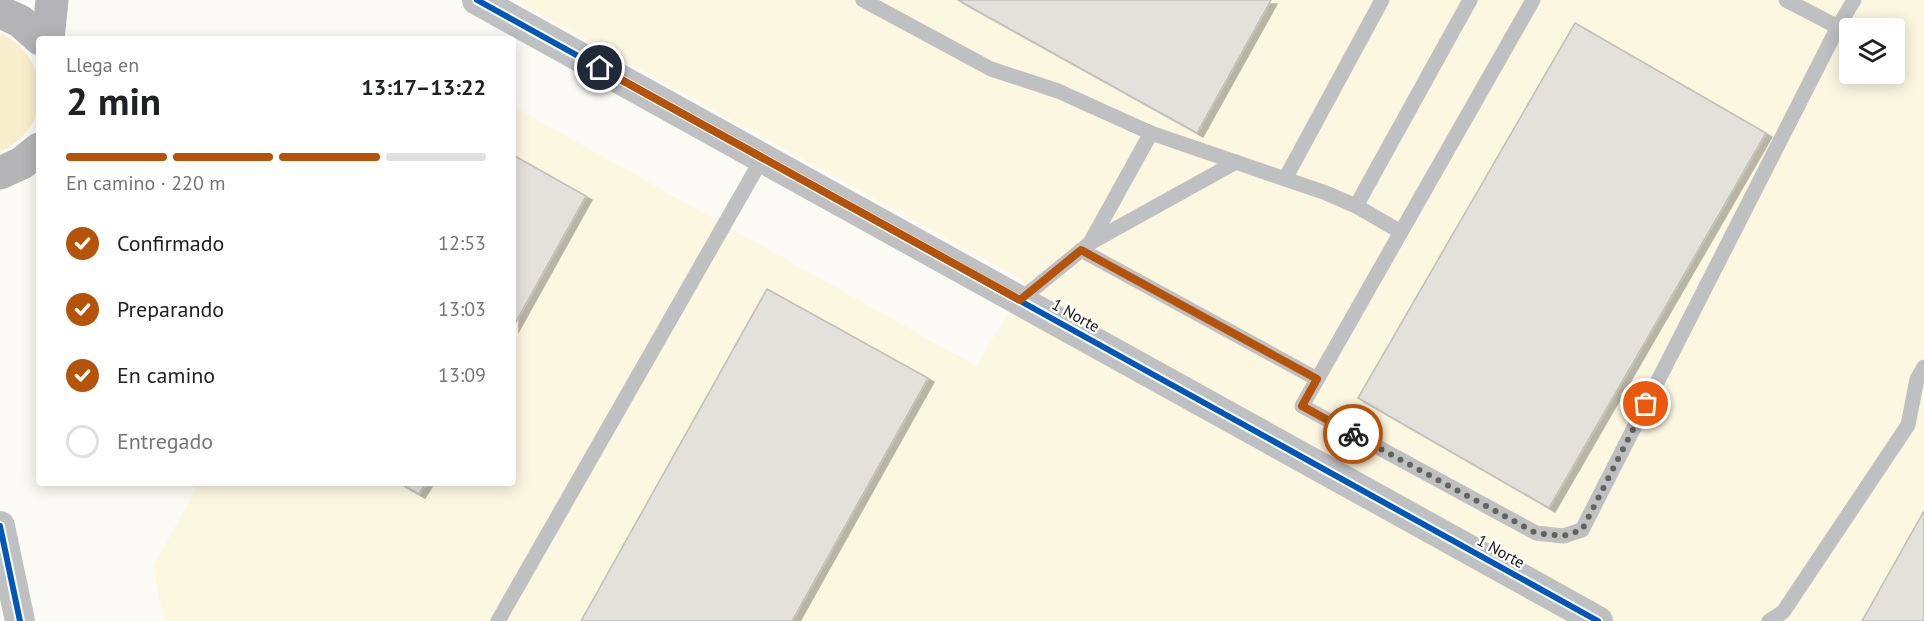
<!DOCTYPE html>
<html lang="es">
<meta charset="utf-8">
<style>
body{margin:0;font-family:"PT Sans",sans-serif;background:#f6f6f6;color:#202124;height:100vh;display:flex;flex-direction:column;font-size:22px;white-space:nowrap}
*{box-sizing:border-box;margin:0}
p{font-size:20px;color:#757577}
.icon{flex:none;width:33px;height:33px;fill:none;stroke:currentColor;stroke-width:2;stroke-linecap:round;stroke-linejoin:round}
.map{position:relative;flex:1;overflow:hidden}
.details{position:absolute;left:36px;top:36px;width:480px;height:450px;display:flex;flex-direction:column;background:#fff;border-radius:6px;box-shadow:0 3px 15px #0003}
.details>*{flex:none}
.controls{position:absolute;left:1839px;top:18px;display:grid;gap:12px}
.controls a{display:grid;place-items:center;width:66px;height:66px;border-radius:6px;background:#fff;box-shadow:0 3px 15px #0003;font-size:30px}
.pin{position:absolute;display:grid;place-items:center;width:51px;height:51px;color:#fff;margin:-26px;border:3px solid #fff;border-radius:50%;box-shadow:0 2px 6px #0007}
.courier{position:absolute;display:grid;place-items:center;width:60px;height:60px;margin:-30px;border:4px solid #b45309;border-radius:50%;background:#fff;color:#222;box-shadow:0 2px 8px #0007}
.headline em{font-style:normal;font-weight:700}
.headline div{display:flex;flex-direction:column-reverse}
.headline{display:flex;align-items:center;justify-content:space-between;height:102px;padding:0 30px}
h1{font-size:39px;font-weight:700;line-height:45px}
.bar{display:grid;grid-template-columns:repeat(4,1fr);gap:9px 6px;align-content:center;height:72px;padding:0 30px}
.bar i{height:8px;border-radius:4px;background:#e0e0e0}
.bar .current{background:#b45309}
.bar p{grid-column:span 4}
ol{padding:0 30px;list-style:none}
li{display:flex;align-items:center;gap:18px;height:66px}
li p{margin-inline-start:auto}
li .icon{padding:6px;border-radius:50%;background:#b45309;color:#fff;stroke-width:4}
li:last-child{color:#757577}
li i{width:33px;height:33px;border:3px solid #e0e0e0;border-radius:50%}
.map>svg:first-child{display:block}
.built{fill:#fcf7e1;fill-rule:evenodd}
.green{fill:#f8eecb}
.building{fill:#e3e2da;stroke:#c1bfb8;stroke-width:1.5;filter:url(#shadow)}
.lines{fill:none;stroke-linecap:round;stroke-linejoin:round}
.lane{stroke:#bfc0c2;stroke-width:15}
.street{stroke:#bfc0c2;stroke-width:30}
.secondary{stroke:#b4b4b7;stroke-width:33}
.cycleway-casing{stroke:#fff;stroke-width:10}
.cycleway{stroke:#0057b8;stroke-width:6}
.done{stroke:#64635b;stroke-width:6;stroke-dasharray:0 10.8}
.route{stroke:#b45309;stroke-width:8}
.labels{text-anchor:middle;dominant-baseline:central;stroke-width:4.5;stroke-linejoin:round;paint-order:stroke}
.street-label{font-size:16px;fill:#131108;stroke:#fff}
</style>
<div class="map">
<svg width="1924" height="621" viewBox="0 0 1924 621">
<defs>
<filter id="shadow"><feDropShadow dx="6" dy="4" stdDeviation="0" flood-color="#0004"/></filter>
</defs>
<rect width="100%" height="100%" fill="#fbfaf4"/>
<path class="built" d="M514,0H1924V621H164L153,567L199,483H513V106L976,366L1027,283ZM1850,28H1894V74H1850Z"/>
<path class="green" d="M0,33C51,56 55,130 0,151Z"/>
<g class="building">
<path d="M958,0H1271L1197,133Z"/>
<path d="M1575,23L1766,133L1549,508L1358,398Z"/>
<path d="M513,155L586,196L513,327Z"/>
<path d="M767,289L928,378L792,621H581Z"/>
<path d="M399,483H426L419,494Z"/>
<path d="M1924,511V621H1862Z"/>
</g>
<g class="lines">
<g class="lane">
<path d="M863,0L991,69L1058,91L1151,133L1326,193L1356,206L1401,232"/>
<path d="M1533,0L1302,406L1536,533L1563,536L1582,530L1838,27L1854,0"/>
<path d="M1786,0L1838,27"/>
<path d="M1285,179L1382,0"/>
<path d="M1356,206L1470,0"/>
<path d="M1090,243L1151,133"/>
<path d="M1081,250L1317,379"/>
<path d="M1020,300L1090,243L1236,162"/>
<path d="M498,621L763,157"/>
<path d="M1769,621L1783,612L1908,425L1917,379L1924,367"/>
</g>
<g class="street">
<path d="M477,0L1598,621"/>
<path d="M0,526L20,621"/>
</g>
<g class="secondary">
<path d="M0,12L20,21L40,39"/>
<path d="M48,39L52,0"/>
<path d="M0,173L22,163L39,149"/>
</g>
<g class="cycleway-casing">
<g id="cycleway">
<path d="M477,0L1598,621"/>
<path d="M0,526L20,621"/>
</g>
</g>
<use href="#cycleway" class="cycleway"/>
</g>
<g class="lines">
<path class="done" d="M1353,434L1536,533L1563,536L1582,530L1646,404"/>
<path class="route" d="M600,68L1020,300L1081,250L1317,379L1302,406L1353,434"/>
</g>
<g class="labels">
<g class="street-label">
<text transform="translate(1076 315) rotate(29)">1 Norte</text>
<text transform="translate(1501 551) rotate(29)">1 Norte</text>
</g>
</g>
</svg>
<div class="controls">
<a><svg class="icon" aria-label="layers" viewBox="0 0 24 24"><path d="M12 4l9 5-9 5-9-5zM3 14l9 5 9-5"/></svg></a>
</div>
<div class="pin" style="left:1646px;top:404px;background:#ea580c"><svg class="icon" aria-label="bag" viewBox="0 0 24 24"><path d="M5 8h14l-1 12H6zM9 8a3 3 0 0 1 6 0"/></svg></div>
<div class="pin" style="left:600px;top:68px;background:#1f2937"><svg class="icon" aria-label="home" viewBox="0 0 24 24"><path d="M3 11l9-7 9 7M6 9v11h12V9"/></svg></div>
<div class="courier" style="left:1353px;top:434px"><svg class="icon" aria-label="bike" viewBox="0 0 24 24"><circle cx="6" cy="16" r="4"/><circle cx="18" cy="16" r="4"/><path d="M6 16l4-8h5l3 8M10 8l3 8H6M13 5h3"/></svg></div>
<section class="details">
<div class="headline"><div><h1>2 min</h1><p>Llega en</p></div><em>13:17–13:22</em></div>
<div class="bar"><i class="current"></i><i class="current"></i><i class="current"></i><i></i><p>En camino · 220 m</p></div>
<ol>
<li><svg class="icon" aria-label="check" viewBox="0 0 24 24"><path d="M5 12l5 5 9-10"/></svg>Confirmado<p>12:53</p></li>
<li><svg class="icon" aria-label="check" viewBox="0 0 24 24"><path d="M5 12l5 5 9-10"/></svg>Preparando<p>13:03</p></li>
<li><svg class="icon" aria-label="check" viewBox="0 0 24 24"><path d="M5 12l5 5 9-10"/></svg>En camino<p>13:09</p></li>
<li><i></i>Entregado</li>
</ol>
</section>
</div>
